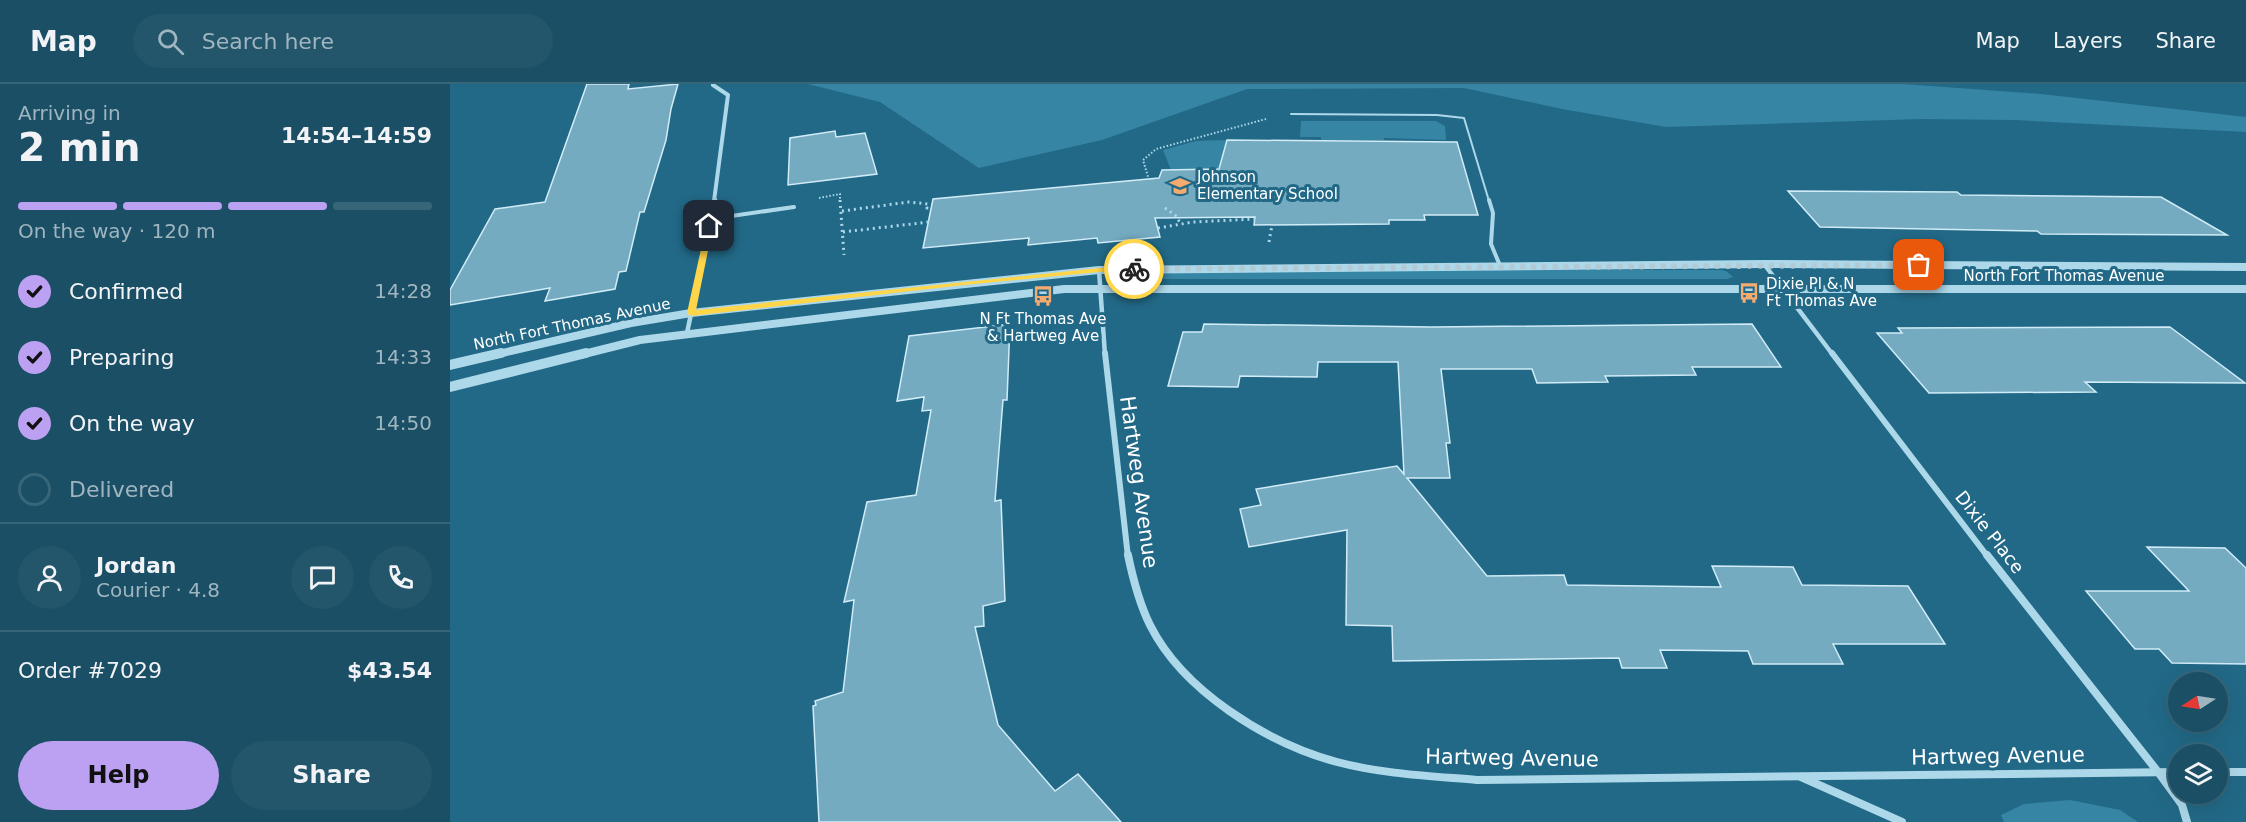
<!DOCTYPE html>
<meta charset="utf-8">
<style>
body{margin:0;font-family:"DejaVu Sans",sans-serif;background:#23566b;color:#f1f3f6;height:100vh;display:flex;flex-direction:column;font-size:22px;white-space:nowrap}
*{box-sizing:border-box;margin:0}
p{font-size:20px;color:#9fb5bf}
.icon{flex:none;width:33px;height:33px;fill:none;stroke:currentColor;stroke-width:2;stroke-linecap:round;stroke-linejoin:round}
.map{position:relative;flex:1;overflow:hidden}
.panel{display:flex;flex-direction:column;background:#1a4f65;width:450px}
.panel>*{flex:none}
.needle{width:39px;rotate:258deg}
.fabs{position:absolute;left:1718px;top:588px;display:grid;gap:12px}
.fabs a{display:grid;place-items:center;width:60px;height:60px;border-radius:50%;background:#1a4f65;box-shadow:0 6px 24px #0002,0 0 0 2px #386679;font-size:30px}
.pin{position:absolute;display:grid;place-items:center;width:51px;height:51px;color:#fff;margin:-26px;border-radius:12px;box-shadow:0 3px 9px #0006}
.courier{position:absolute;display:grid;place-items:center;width:60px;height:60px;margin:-30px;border:4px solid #ffd54a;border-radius:50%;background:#fff;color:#222;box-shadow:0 2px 8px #0007}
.head em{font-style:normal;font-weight:600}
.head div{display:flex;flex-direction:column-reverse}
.head{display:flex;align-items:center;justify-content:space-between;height:102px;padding:0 18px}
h1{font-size:39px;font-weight:600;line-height:45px}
.bar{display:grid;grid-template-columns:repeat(4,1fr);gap:9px 6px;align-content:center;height:72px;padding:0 18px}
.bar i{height:8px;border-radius:4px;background:#386679}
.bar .active{background:#bca0f2}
.bar p{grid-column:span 4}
.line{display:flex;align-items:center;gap:15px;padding:0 18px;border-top:2px solid #386679}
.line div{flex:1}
.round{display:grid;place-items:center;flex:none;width:63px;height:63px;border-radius:32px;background:#23566b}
ol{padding:0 18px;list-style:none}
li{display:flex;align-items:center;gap:18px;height:66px}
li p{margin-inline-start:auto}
li .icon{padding:6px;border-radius:50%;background:#bca0f2;color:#111;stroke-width:4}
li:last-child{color:#9fb5bf}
li i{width:33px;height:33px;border:3px solid #386679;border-radius:50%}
.cta{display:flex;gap:12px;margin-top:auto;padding:12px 18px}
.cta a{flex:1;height:69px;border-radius:36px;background:#bca0f2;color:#111;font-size:24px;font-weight:600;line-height:69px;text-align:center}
.cta a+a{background:#23566b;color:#f1f3f6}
header{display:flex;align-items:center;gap:36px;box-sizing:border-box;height:84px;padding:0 30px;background:#1a4f65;border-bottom:2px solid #386679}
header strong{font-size:28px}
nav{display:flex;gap:33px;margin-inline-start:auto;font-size:21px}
.search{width:420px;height:54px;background:#23566b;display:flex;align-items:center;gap:15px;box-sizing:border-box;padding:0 21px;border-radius:33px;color:#9fb5bf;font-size:22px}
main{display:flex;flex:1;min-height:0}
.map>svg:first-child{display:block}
.green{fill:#3685a4}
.building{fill:#74abc1;stroke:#d1ecf7;stroke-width:1.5}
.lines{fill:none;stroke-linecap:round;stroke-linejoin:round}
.path-far1{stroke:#add8e9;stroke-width:2;stroke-dasharray:1.5 2;stroke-linecap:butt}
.path{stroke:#add8e9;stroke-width:3;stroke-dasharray:2 4;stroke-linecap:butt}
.service-far1{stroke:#add8e9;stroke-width:2}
.service{stroke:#add8e9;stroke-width:4}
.minor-far3{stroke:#add8e9;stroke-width:4}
.minor-far2{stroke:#add8e9;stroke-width:4.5}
.minor-far1{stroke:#add8e9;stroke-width:6}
.minor{stroke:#add8e9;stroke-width:8}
.tertiary-far1{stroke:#add8e9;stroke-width:8}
.tertiary{stroke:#add8e9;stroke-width:10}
.route{fill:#ffd54a}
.done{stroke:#b2cad5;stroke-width:6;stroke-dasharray:0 10.8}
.labels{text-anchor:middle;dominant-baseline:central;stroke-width:6;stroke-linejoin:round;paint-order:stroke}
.far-poi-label{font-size:15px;fill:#fff;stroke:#226987;text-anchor:start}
.far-street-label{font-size:15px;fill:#fff;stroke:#226987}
.street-label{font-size:18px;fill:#fff;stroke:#226987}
.near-street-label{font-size:21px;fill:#fff;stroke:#226987}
</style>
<header>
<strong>Map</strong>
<div class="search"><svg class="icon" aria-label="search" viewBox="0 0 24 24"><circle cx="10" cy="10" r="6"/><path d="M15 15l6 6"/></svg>Search here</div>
<nav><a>Map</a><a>Layers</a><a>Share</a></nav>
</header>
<main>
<section class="panel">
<div class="head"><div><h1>2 min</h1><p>Arriving in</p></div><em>14:54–14:59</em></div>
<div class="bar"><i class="active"></i><i class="active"></i><i class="active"></i><i></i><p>On the way · 120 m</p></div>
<ol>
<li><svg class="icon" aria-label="check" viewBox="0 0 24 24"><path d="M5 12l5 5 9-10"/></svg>Confirmed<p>14:28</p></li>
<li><svg class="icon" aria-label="check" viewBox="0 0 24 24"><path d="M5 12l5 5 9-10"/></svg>Preparing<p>14:33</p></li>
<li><svg class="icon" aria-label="check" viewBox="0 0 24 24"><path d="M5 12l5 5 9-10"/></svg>On the way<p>14:50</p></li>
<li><i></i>Delivered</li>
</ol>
<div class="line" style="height:108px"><a class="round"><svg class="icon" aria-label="person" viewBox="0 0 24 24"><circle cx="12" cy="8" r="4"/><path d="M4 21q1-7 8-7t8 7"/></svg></a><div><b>Jordan</b><p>Courier · 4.8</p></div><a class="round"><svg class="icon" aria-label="chat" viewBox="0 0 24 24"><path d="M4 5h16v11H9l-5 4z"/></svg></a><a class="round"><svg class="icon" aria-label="phone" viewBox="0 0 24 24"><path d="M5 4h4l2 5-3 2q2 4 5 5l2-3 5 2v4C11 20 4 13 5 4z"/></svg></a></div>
<div class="line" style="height:78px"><div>Order #7029</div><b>$43.54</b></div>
<div class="cta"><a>Help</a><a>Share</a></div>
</section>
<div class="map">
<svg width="1796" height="738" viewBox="0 0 1796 738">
<rect width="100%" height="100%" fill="#226987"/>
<g class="green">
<path d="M358,0H1453L1591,10L1796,33V48L1565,36L1472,35L1216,43L1112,25L1014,4L797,5L652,56L529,84L430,18Z"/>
<path d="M851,37H986L995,42L996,56L934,54V56H871V53H850Z"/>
<path d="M777,56L769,85L721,86L713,66L746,57Z"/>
<path d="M701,186H1271L1276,187L1283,193L1277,195H701Z"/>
<path d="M1620,716L1670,726L1688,738H1554L1551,731L1574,720Z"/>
</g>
<g class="building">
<path d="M137,0H179L178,5L228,0L221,25L216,56L194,128H190L176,187L169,188L165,205L95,217L100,204L0,221V206L45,125L95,118Z"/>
<path d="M385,47L386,53L415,49L427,90L338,101L340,54Z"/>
<path d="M777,56L1007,58L1028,131H974L975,136H939V140L804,141L805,133L705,134L710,153L648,159L647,154L578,161L579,154L473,164L483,115L709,94L712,86L769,85Z"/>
<path d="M1338,107L1507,108L1511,111L1711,113L1777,151L1591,150L1587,147L1370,143Z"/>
<path d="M560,240L557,316H553L545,417L551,416L555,517L533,522L534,542L525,543L548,641L605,707L628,690L671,738H369L363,622L366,621L365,617L393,608L404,516L394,518L417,418L466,411L481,326L472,327L474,313L447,317L459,252Z"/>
<path d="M754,240L982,243L1302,240L1331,283H1242L1246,291L1155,292L1158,298L1087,299L1082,285H991L1000,359H996L1000,394H957L1037,492L1114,491L1117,501L1271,503L1262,482L1343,483L1352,501L1458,502L1495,560H1383L1393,580H1303L1298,567L1210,566L1217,584H1172L1169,574L943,577L942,542L896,541L897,446L799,463L790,425L811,421L806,405L947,382L954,390L948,278H868L867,293L790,292L788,303L718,302L733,248H752Z"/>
<path d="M1720,243L1795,299L1635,298L1646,308L1479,309L1427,249H1452L1448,244Z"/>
<path d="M1697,463L1775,464L1796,484V580L1722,579L1709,565H1685L1636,507H1739Z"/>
</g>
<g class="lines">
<g class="path-far1">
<path d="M699,96L693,76L706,65L816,35"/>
<path d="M369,114L390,110V117"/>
</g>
<g class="path">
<path d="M390,116L394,171"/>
<path d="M715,124L725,131L731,140"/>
<path d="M392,127L459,118L478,120L477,124H482"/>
<path d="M708,144L743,138L805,135"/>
<path d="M393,148L479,138"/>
<path d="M819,158L822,141"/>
</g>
<path class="service-far1" d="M841,30L987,31L1014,34L1039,117"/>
<g class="service">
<path d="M1039,116L1043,129L1041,160L1051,184"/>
<path d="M261,135L344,123"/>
</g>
<path class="minor-far3" d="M263,1L278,11L264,117"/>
<g class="minor-far2">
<path d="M1314,180L1383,271"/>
<path d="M649,186L655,271"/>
<path d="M237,249L265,116"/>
</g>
<g class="minor-far1">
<path d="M655,269L678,473"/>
<path d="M1382,269L1538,473"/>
</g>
<g class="minor">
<path d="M678,471C683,495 689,519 700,541C733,607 817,659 887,678C932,690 980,692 1027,696L1728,688"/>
<path d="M1537,471L1708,688L1732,721L1737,738"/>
<path d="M1767,688H1796"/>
<path d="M1351,693L1452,738"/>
</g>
<g class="tertiary-far1">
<path d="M44,271L181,239L241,229L649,186L1314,180L1796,183"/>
<path d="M130,271L190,256L614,205H1796"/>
</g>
<g class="tertiary">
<path d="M0,281L51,269"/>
<path d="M0,303L136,269"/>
</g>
</g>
<path class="route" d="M259,140L263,142L246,226L649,184L684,183L688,185L684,187L649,188L514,201L241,232L237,229L256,142Z"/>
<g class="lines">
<path class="done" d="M684,185L1469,181"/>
</g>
<defs>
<g id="school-bare" transform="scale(1.62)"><path d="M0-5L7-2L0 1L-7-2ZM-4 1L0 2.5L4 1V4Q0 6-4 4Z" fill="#f5ab6f" stroke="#226987" stroke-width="2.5" paint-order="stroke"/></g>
<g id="bus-bare" transform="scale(1.62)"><path d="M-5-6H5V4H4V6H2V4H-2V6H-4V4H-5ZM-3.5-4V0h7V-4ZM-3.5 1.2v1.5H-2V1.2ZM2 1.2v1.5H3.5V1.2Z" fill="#f5ab6f" stroke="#226987" stroke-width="2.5" paint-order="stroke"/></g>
</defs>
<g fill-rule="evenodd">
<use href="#school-bare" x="730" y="102"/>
<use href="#bus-bare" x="1299" y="209"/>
<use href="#bus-bare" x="593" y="212"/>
</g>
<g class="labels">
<g class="far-poi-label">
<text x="747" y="93">Johnson<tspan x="747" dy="17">Elementary School</tspan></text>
<text x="1316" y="200">Dixie Pl &amp; N<tspan x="1316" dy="17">Ft Thomas Ave</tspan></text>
<text x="593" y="235" text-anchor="middle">N Ft Thomas Ave<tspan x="593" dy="17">&amp; Hartweg Ave</tspan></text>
</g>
<g class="far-street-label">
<text x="1614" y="192">North Fort Thomas Avenue</text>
<text transform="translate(122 240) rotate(-12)">North Fort Thomas Avenue</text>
</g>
<g class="street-label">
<text transform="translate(1540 448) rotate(52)">Dixie Place</text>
</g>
<g class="near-street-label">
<text transform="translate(689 398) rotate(82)">Hartweg Avenue</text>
<text transform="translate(1548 672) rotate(-1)">Hartweg Avenue</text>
<text transform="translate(1062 674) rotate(1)">Hartweg Avenue</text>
</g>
</g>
</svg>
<div class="fabs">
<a><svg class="needle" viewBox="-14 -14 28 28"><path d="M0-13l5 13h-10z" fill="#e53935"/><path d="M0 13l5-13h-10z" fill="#9fb5bf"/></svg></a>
<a><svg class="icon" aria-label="layers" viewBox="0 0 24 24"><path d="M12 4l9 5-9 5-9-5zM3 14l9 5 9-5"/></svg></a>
</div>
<div class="pin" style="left:1469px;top:181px;background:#ea580c"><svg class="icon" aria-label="bag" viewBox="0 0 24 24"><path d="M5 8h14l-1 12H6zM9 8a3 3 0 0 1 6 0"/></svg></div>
<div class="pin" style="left:259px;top:142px;background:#1f2937"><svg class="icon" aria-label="home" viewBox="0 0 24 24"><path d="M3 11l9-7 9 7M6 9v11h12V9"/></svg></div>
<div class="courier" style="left:684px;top:185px"><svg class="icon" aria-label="bike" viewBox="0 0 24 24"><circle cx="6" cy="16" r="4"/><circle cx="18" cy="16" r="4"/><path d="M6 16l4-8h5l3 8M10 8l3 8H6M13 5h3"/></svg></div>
</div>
</main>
